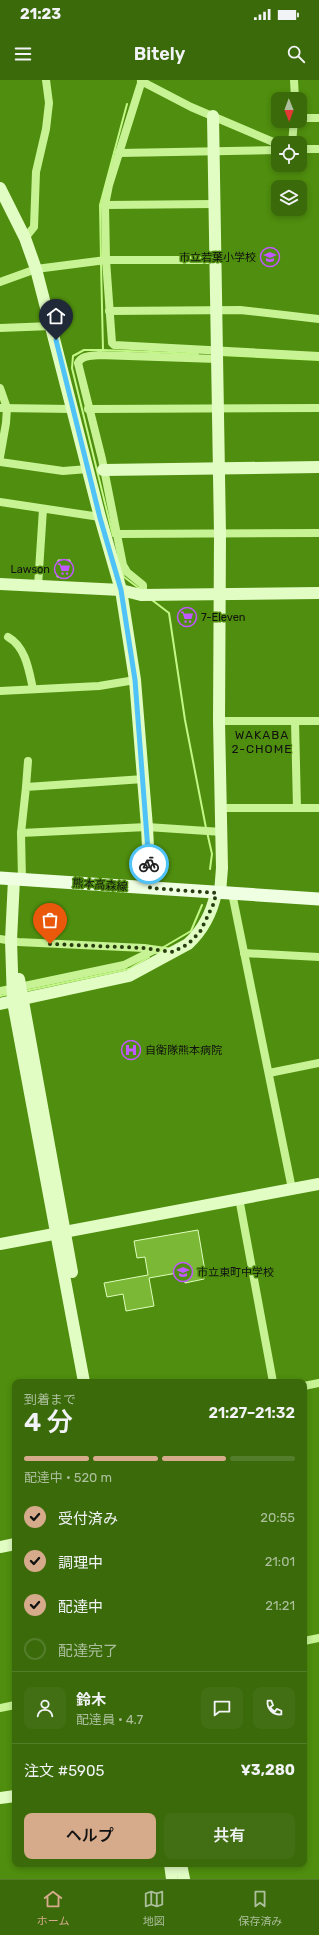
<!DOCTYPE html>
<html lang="ja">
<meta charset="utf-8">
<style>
body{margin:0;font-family:Rubik,"Noto Sans JP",sans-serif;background:#426f13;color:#f1f3f6;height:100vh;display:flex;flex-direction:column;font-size:15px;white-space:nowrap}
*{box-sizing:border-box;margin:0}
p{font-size:13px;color:#acbf9c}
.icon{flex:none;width:22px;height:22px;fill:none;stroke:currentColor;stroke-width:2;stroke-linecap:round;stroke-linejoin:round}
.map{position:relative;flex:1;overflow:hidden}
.drawer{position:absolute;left:12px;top:1299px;width:295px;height:488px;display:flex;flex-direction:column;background:#3b6a0a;border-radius:8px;box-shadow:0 2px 6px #0003}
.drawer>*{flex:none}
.needle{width:26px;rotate:179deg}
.fabs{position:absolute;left:271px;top:12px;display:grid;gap:8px}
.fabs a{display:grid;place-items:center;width:36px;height:36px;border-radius:8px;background:#3b6a0a;box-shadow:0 2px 6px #0003;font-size:20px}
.pin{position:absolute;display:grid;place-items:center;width:34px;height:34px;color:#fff;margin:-41px -17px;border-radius:50% 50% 50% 0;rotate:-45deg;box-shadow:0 0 4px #0007}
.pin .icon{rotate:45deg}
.courier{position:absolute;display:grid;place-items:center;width:40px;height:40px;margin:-20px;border:3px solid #4fc3f7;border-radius:50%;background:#fff;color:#222;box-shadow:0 1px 5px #0007}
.summary em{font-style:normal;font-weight:600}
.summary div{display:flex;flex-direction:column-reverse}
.summary{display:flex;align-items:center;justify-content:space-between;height:68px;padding:0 12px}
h1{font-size:26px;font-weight:600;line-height:30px}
.bar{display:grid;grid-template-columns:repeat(4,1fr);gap:6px 4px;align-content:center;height:48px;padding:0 12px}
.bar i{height:5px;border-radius:3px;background:#547d2b}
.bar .selected{background:#d6ab8b}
.bar p{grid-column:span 4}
.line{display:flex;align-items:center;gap:10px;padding:0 12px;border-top:1px solid #547d2b}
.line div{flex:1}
.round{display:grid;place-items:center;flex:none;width:42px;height:42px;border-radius:8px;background:#426f13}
ol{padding:0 12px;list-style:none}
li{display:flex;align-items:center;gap:12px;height:44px}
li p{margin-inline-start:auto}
li .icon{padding:4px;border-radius:50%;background:#d6ab8b;color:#111;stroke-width:4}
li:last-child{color:#acbf9c}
li i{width:22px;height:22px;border:2px solid #547d2b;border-radius:50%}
.cta{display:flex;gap:8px;margin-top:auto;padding:8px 12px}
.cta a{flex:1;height:46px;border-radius:8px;background:#d6ab8b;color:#111;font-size:16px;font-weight:600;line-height:46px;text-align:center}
.cta a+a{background:#426f13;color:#f1f3f6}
.status{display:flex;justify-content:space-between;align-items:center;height:28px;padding:0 20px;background:#3b6a0a;direction:ltr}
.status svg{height:11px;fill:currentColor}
header{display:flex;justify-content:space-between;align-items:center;height:52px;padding:0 12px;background:#3b6a0a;font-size:18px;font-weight:600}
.tabs{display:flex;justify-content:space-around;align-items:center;height:56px;border-top:1px solid #547d2b;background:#3b6a0a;font-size:11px;color:#acbf9c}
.tabs a{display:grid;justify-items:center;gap:2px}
.tabs .selected{color:#d6ab8b}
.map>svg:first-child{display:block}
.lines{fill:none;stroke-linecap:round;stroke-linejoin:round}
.stream{stroke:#c3f886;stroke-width:2}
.building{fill:#7ab836;stroke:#dffebd}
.street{stroke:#c7f395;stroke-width:8}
.secondary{stroke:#e1fdc4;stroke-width:12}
.primary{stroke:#efffe2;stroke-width:13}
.done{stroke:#273d10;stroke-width:4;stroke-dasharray:0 7.2}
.route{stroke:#4fc3f7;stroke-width:5}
.labels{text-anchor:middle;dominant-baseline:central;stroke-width:3;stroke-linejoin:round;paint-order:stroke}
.poi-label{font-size:11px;fill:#111;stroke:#4f8e0e;text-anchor:start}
.street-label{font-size:11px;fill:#111;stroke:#4f8e0e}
.neighbourhood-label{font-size:12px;letter-spacing:1px;fill:#111;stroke:#4f8e0e}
</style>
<div class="status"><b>21:23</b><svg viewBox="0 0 49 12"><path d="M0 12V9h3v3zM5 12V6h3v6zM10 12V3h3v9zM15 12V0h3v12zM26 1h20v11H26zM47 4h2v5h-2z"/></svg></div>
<header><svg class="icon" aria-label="menu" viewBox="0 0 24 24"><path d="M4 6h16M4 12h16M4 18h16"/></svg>Bitely<svg class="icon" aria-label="search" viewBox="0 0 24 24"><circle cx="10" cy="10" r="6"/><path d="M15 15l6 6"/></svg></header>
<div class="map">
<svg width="319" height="1799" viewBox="0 0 319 1799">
<rect width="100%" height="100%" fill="#4f8e0e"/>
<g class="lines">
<g class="stream">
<path d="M101,179L100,125L127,24"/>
<path d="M101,183L103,270"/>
<path d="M220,275L319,280"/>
<path d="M113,456L72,288L73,276L84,270H103L198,274"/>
<path d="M122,491L124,497L140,509"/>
<path d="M152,520L169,533L185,640L206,748"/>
<path d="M207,752L212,774L210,789"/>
<path d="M162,868L191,851L202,825"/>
<path d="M25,911L129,889L149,877"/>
<path d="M0,916L9,914"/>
</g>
</g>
<g class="building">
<path d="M58,480H70L69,497H57Z"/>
<path d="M198,1150L205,1191L203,1192L204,1199L185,1203L183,1192L149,1198L154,1226L126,1231L123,1214L107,1217L104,1203L148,1195L145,1177L137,1178L134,1161Z"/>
</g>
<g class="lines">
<g class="street">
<path d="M142,0L109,105L105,125L106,180L112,263L114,265L319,276"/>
<path d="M294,0L295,19"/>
<path d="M141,1L191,27L278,64"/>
<path d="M300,38H319"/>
<path d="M292,63L294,41"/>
<path d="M300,69H319"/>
<path d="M119,73L278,70"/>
<path d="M105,125L214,124"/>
<path d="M25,158L34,147L36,92L46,49L49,23L46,0"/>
<path d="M0,202L36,189L106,180H216"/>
<path d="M109,231L240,230L319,239"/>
<path d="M0,248L52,246"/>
<path d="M0,308L7,328L6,343L0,377"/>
<path d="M0,328L73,329"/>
<path d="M88,329L319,328"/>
<path d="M0,382L63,391L88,389"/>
<path d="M0,422L100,437"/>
<path d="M117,454L319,453"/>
<path d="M38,506L43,429"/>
<path d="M143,515V505L127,492L123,485L102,379L78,283C82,275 91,276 99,275L217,279"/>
<path d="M8,557C26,567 29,591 33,609"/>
<path d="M0,611L99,606L135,600"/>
<path d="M219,641H319"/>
<path d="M295,641L297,728"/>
<path d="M26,707L28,681"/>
<path d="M221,728H319"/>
<path d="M21,753L147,747L222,752"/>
<path d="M22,800L21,753L26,707L144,699"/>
<path d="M232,813L292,1109"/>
<path d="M0,859L18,862L144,868L172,872"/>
<path d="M244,873L319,877"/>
<path d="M0,911L124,885L154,870"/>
<path d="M269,993L319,983"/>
<path d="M239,1118L273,1302"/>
<path d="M304,1306L319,1303"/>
<path d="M304,1561L319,1558"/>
<path d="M0,1628L15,1625"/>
</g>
<g class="secondary">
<path d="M213,36L220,454L219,641L222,788L220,813"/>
<path d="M0,108L25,158L36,189L100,437L121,510L135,600L147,747L150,808"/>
<path d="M103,390L319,387"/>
<path d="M0,504L121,510L141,515L319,513"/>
<path d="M14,799L11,860L13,922L84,1302"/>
<path d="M19,899L72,1192"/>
<path d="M0,924L129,896L188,864C203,850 212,832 216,813"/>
<path d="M0,1164L319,1104"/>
<path d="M0,1467L15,1464"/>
<path d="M0,1718L15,1716"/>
<path d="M170,1784L172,1799"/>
<path d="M181,1784L184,1799"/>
</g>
<path class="primary" d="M0,798L319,819"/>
</g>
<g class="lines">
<path class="done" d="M50,864L144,868L173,872L188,864L200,852L214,823L216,813L150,808L149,784"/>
<path class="route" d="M56,260L100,438L121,510L135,600L149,784"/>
</g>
<defs>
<g id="school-ring" transform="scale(1)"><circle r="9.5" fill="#4f8e0e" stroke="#c258ff" stroke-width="1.5"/><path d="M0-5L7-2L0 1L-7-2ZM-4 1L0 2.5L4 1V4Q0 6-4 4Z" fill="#c258ff"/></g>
<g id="supermarket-ring" transform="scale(1)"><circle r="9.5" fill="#4f8e0e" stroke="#c258ff" stroke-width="1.5"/><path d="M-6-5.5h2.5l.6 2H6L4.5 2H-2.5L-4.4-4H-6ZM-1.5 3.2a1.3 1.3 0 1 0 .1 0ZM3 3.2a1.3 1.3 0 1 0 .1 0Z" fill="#c258ff"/></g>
<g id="hospital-ring" transform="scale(1)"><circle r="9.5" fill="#4f8e0e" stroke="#c258ff" stroke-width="1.5"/><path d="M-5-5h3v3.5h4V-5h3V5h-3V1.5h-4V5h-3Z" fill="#c258ff"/></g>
</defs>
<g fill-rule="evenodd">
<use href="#school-ring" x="270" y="177"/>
<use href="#supermarket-ring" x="64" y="489"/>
<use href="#supermarket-ring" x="187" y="537"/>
<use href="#hospital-ring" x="131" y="970"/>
<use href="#school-ring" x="183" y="1192"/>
</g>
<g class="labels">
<g class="poi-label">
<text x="256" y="177" text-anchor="end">市立若葉小学校</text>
<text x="50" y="489" text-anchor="end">Lawson</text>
<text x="201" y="537">7-Eleven</text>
<text x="145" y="970">自衛隊熊本病院</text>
<text x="197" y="1192">市立東町中学校</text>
</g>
<g class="street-label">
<text transform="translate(100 805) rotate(4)">熊本高森線</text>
</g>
<g class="neighbourhood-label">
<text x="262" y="655">WAKABA<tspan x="262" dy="14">2-CHOME</tspan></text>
</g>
</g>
</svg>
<div class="fabs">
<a><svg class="needle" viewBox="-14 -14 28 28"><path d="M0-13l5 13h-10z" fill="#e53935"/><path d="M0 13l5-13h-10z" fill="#acbf9c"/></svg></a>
<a><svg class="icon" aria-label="locate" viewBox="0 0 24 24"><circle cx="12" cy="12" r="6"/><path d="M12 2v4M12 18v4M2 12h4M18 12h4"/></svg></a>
<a><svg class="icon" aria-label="layers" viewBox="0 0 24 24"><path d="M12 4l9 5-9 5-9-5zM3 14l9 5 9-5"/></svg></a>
</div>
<div class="pin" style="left:50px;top:864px;background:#ea580c"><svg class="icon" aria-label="bag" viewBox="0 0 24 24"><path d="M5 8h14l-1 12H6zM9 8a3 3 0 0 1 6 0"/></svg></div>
<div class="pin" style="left:56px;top:260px;background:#1f2937"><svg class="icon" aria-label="home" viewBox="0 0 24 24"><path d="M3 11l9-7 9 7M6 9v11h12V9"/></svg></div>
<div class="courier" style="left:149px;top:784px"><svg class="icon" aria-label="bike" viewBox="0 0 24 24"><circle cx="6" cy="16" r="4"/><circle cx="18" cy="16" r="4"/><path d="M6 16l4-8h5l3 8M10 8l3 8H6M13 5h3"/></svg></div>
<section class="drawer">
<div class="summary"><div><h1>4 分</h1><p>到着まで</p></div><em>21:27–21:32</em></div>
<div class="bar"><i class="selected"></i><i class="selected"></i><i class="selected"></i><i></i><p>配達中 · 520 m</p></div>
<ol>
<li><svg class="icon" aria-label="check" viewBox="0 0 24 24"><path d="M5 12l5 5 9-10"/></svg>受付済み<p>20:55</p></li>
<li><svg class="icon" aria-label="check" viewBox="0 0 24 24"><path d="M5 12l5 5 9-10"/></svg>調理中<p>21:01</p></li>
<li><svg class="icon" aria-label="check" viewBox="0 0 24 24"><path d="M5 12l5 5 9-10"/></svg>配達中<p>21:21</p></li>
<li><i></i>配達完了</li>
</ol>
<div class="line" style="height:72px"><a class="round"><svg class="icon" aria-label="person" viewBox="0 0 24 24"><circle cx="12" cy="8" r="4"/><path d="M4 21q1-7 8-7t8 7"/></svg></a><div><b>鈴木</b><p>配達員 · 4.7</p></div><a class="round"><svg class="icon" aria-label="chat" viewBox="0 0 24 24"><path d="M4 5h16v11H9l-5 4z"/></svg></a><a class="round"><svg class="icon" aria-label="phone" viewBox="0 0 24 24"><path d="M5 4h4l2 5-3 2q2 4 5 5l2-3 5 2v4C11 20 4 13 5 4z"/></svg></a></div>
<div class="line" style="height:52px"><div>注文 #5905</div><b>¥3,280</b></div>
<div class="cta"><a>ヘルプ</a><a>共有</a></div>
</section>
</div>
<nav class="tabs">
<a class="selected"><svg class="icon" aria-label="home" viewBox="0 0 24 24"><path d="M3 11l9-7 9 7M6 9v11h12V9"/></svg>ホーム</a>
<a><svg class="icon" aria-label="map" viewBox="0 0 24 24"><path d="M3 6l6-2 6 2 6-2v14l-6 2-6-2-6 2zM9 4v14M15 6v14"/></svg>地図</a>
<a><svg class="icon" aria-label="saved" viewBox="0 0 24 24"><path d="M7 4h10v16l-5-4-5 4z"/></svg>保存済み</a>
</nav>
